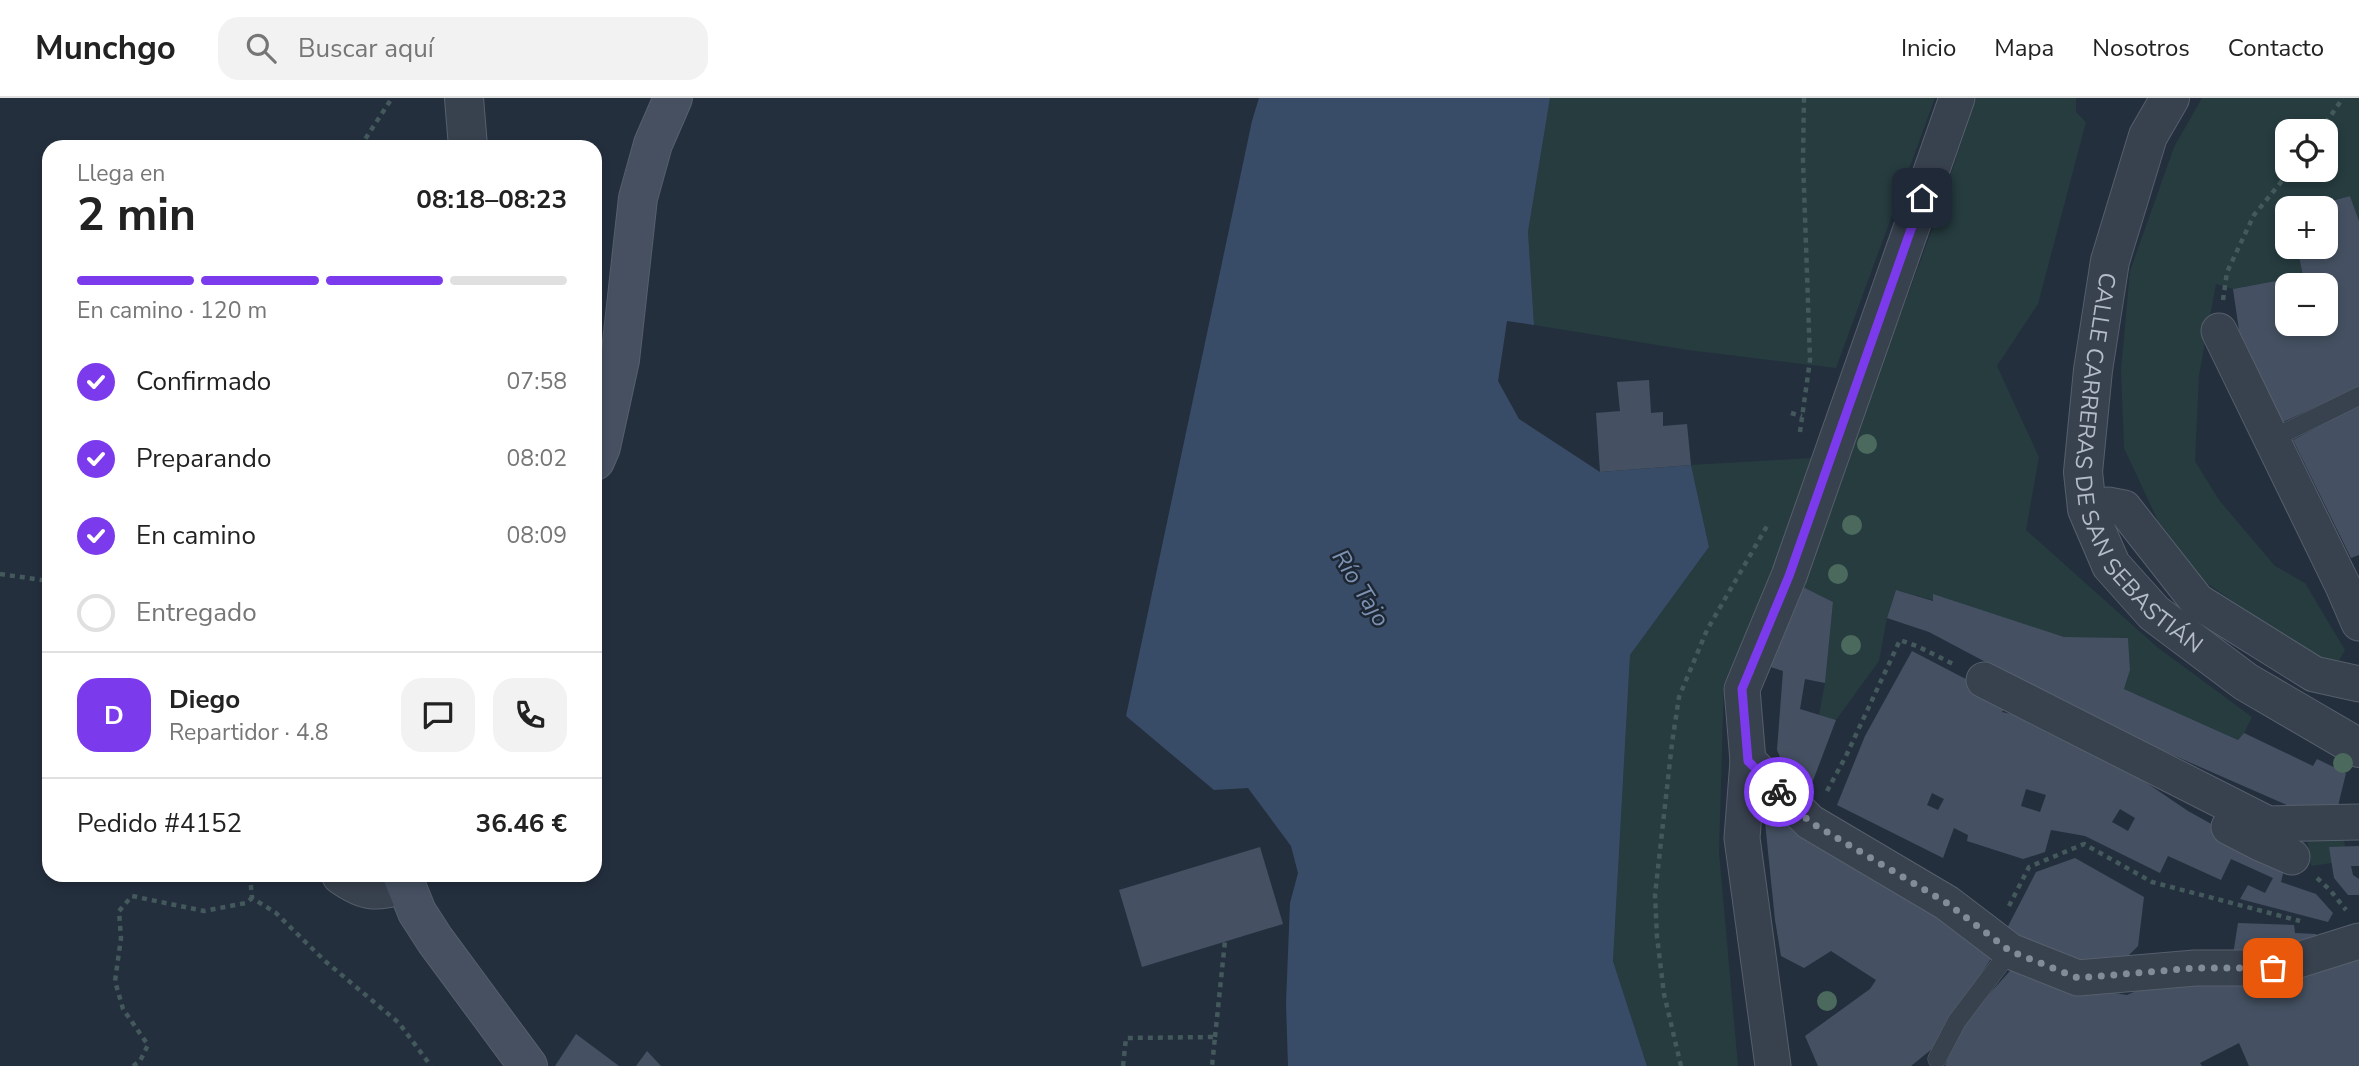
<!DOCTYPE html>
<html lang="es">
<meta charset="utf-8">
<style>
body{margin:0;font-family:"Nunito Sans",sans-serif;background:#f2f2f2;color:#222;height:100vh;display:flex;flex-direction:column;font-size:26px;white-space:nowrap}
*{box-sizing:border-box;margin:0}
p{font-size:23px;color:#767676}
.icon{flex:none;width:38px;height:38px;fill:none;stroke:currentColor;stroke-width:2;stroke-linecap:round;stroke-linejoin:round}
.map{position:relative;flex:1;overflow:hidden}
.details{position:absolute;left:42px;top:42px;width:560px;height:742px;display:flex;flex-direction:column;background:#fff;border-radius:21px;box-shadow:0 4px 10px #0003}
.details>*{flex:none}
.controls{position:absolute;left:2275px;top:21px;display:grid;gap:14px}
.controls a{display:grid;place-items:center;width:63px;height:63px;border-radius:14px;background:#fff;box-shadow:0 4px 10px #0003;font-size:35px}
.pin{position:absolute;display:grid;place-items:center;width:60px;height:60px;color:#fff;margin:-30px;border-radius:14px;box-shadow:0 4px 10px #0006}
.courier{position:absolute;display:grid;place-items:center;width:70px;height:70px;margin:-35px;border:5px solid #7c3aed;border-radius:50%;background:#fff;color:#222;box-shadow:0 2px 9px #0007}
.overview em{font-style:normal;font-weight:700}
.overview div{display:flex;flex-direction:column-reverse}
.overview{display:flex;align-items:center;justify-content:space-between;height:119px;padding:0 35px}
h1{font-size:46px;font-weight:700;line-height:52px}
.bar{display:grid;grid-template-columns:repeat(4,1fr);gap:10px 7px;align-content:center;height:84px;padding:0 35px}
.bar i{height:9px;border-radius:5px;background:#e0e0e0}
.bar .selected{background:#7c3aed}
.bar p{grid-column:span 4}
.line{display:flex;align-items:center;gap:18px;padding:0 35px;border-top:2px solid #e0e0e0}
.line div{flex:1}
.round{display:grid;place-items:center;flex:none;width:74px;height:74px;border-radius:21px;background:#f2f2f2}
ol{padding:0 35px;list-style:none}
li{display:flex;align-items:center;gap:21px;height:77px}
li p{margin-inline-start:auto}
li .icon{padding:7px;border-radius:50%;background:#7c3aed;color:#fff;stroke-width:4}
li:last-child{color:#767676}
li i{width:38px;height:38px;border:4px solid #e0e0e0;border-radius:50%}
header{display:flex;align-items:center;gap:42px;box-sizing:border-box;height:98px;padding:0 35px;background:#fff;border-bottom:2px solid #e0e0e0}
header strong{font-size:33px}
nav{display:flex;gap:38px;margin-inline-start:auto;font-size:24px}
.search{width:490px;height:63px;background:#f2f2f2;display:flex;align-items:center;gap:18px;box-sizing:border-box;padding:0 24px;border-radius:21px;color:#767676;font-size:26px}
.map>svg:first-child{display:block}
.green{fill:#263c3f;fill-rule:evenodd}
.water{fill:#394c67}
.building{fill:#455162;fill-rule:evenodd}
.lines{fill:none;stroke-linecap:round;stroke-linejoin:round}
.service-casing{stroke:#565f6c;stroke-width:19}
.minor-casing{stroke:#565f6c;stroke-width:37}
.tertiary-casing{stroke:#565f6c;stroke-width:40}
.secondary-casing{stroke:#565f6c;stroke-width:40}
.path{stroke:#44595c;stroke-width:4.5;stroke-dasharray:5 5;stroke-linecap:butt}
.service{stroke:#38414e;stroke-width:18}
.minor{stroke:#38414e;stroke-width:35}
.tertiary{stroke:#38414e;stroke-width:38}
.secondary{stroke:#465061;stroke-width:38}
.tree{fill:#4b6a5d}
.done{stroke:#828b98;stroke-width:7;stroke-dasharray:0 12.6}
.route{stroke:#7c3aed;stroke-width:9}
.labels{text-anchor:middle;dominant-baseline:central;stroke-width:5;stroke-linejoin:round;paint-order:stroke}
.street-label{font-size:23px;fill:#b4bcc9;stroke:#1d2633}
.water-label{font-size:24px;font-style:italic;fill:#7c92b1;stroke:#1d2633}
</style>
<header>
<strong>Munchgo</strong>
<div class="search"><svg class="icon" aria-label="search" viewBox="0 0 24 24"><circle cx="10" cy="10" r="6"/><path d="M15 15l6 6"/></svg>Buscar aquí</div>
<nav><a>Inicio</a><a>Mapa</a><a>Nosotros</a><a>Contacto</a></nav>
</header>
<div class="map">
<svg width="2359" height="968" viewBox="0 0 2359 968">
<rect width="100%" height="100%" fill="#242f3e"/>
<g class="green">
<path d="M1550,0H1935L1836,270L1688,252L1534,227L1528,134Z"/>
<path d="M1976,0H2076V14L2086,24L2038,206L1997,268L2039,359L2026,432L2157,549L2252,619L2244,635L2238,642L2124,591L2130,572L2128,540L2064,539L1896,492L1887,520L1879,563L1836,622L1819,617L1825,585L1833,504L1799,487L1935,124Z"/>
<path d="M2202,0H2359V123L2350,98L2307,110H2287V149H2297L2303,178L2233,191L2216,186L2199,277L2195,363L2219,402L2275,468L2305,485L2345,552L2337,566H2324L2205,484L2158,423L2124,350L2121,272L2130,173L2174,49ZM2287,33H2326V72H2287Z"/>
<path d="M1811,360L1779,463L1724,585L1719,754L1738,968H1647L1613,863L1630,557L1709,449L1691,367Z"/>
<path d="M2342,733L2345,748L2332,765L2311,768L2307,739Z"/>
</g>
<path class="water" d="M1259,0H1550L1528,134L1534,227L1507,223L1498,283L1519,321L1600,374L1691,367L1709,449L1630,557L1613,863L1647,968H1288L1286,905L1290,805L1298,775L1291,748L1248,690L1214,692L1126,618L1252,23Z"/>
<g class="building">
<path d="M2350,98L2359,123V289L2279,326L2242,253L2233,191L2303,178L2297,149H2326V110L2310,109ZM2287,187H2326V226H2287Z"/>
<path d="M1649,282L1651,315L1663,314V328L1687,326L1691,367L1600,374L1596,315L1620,313L1617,284Z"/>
<path d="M2359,307V457L2351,460L2293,342Z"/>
<path d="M1799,487L1833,504L1825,585L1805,581L1800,611L1836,622L1806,701L1794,693L1777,652L1783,573L1764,567Z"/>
<path d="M1896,492L1933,503V496L2064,539L2128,540L2130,572L2124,591L2238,642L2244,635L2313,668L2317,661L2346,675L2337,712L2305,715L2102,626L1929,534L1887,520Z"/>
<path d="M1912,553L2008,603L2002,614L2024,619L2098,652L2188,713L2285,767L2281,784L2316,796L2333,815L2328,824L2240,801L2248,787L2265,795L2273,780L2231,761L2221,782L2168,758L2160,775L2085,738L2051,732L2045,754L2023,761L1967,743L1968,737L1954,730L1943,760L1837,707L1865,638ZM2026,691L2046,697L2040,714L2021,708ZM1932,695L1944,701L1938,712L1927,707ZM2120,711L2135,720L2128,733L2112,724Z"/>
<path d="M1765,724H1798L1996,853L1932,951L1911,968H1818L1805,938L1870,891L1876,882L1831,853L1804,870L1781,858L1775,822Z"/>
<path d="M2359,748V768H2351L2353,777L2359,781V797H2348L2334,780L2329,749Z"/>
<path d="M1260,749L1283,826L1142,869L1119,792Z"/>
<path d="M2075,760L2144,799L2138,848L2128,858L2076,870L2003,838L2036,774Z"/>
<path d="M2238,825L2294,827L2295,835L2316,836L2315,853L2233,857Z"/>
<path d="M2359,854V968H2249L2239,945L2200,965L2202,968H1945L1955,941L1974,913L2017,865L2073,888L2127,897L2163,881Z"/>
<path d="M576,936L619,968H555Z"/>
<path d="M647,953L661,968H636Z"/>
</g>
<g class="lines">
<g class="service-casing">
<g id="service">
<path d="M2272,341L2359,298"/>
<path d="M1937,961L1957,923L2010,853"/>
</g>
</g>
<g class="minor-casing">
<g id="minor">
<path d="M2219,233L2343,488L2359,525"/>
<path d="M2087,411L2108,407L2124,410L2197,503L2314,576L2359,586"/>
<path d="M1984,582L2268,726L2359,724"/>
<path d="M1748,663L1810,724L1947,805L2010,853L2078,880L2195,870H2273L2359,843"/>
<path d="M2229,729L2260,745L2292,759"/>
<path d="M1773,968L1742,740L1748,663L1742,591L1789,478L1957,0"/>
</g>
</g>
<g class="tertiary-casing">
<g id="tertiary">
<path d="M464,0L468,49"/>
<path id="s1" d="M2170,0L2148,38L2110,163L2093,272L2083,374L2087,411L2111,467L2154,515L2246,584L2359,650"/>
<path d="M341,777C366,795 376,794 404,786"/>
</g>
</g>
<g class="secondary-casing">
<g id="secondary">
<path d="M595,363L601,349L620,262L638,100L653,46L673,0"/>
<path d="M402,777L417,814L435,842L528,968"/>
</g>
</g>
<g class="path">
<path d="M2320,33L2343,0"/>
<path d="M360,49L392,0"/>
<path d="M2223,202L2227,174L2254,117L2291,72"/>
<path d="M1791,315L1802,318"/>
<path d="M1800,334L1810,262L1803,62L1804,0"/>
<path d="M0,476L49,483"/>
<path d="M1827,693L1846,658L1900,542L1919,549L1955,567"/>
<path d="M250,777L252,800L276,815L325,863L399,925L431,968"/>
<path d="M2317,780L2330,792L2346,812"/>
<path d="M2009,808L2029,769L2084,746L2152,784L2300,823"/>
<path d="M1215,939L1225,843"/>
<path d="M133,968L140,963L148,947L123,911L115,883L121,840L119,813L132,798L204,813L246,805L252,800"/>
<path d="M1123,968L1126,940L1215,939L1212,968"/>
<path d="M1681,968L1664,896L1657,839L1655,797L1672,645L1679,599L1707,532L1767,428"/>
</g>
<use href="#service" class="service"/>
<use href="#minor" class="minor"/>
<use href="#tertiary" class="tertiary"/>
<use href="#secondary" class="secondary"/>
</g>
<g class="tree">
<circle cx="1867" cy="346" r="10"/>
<circle cx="1852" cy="427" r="10"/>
<circle cx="1838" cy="476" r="10"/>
<circle cx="1851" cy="547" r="10"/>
<circle cx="2343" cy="665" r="10"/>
<circle cx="1827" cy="903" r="10"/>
</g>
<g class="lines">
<path class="done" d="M1779,694L1810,724L1947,805L2010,853L2078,880L2195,870H2273"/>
<path class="route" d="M1779,694L1748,663L1742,591L1789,478L1922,100"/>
</g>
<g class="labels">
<g class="street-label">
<text stroke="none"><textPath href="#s1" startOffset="397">CALLE CARRERAS DE SAN SEBASTIÁN</textPath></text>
</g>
<g class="water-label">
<text transform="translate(1361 490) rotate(58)">Río Tajo</text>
</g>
</g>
</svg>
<div class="controls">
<a><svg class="icon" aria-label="locate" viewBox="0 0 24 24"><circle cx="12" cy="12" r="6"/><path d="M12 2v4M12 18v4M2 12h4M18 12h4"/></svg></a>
<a>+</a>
<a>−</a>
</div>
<div class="pin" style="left:2273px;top:870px;background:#ea580c"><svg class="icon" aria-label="bag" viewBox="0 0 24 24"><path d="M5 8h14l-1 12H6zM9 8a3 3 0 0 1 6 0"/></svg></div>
<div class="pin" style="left:1922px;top:100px;background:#1f2937"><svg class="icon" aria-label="home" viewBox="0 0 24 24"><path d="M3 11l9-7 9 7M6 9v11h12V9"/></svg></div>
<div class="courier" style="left:1779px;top:694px"><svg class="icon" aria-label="bike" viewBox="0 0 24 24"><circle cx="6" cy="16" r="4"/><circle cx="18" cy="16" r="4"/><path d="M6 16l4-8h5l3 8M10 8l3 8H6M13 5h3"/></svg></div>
<section class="details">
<div class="overview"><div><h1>2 min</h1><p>Llega en</p></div><em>08:18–08:23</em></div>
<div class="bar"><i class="selected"></i><i class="selected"></i><i class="selected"></i><i></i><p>En camino · 120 m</p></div>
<ol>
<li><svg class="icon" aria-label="check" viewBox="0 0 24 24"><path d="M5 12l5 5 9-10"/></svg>Confirmado<p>07:58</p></li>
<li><svg class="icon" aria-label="check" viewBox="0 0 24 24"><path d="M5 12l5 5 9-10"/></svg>Preparando<p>08:02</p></li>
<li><svg class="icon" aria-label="check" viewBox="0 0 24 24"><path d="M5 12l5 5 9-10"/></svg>En camino<p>08:09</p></li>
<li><i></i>Entregado</li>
</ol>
<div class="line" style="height:126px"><b class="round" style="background:#7c3aed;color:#fff">D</b><div><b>Diego</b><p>Repartidor · 4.8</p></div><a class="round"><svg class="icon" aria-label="chat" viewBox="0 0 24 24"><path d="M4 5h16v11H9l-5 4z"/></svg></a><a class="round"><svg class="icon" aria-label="phone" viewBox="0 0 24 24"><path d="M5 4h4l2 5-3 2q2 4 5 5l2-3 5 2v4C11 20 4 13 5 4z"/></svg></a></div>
<div class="line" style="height:91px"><div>Pedido #4152</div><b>36.46 €</b></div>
</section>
</div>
